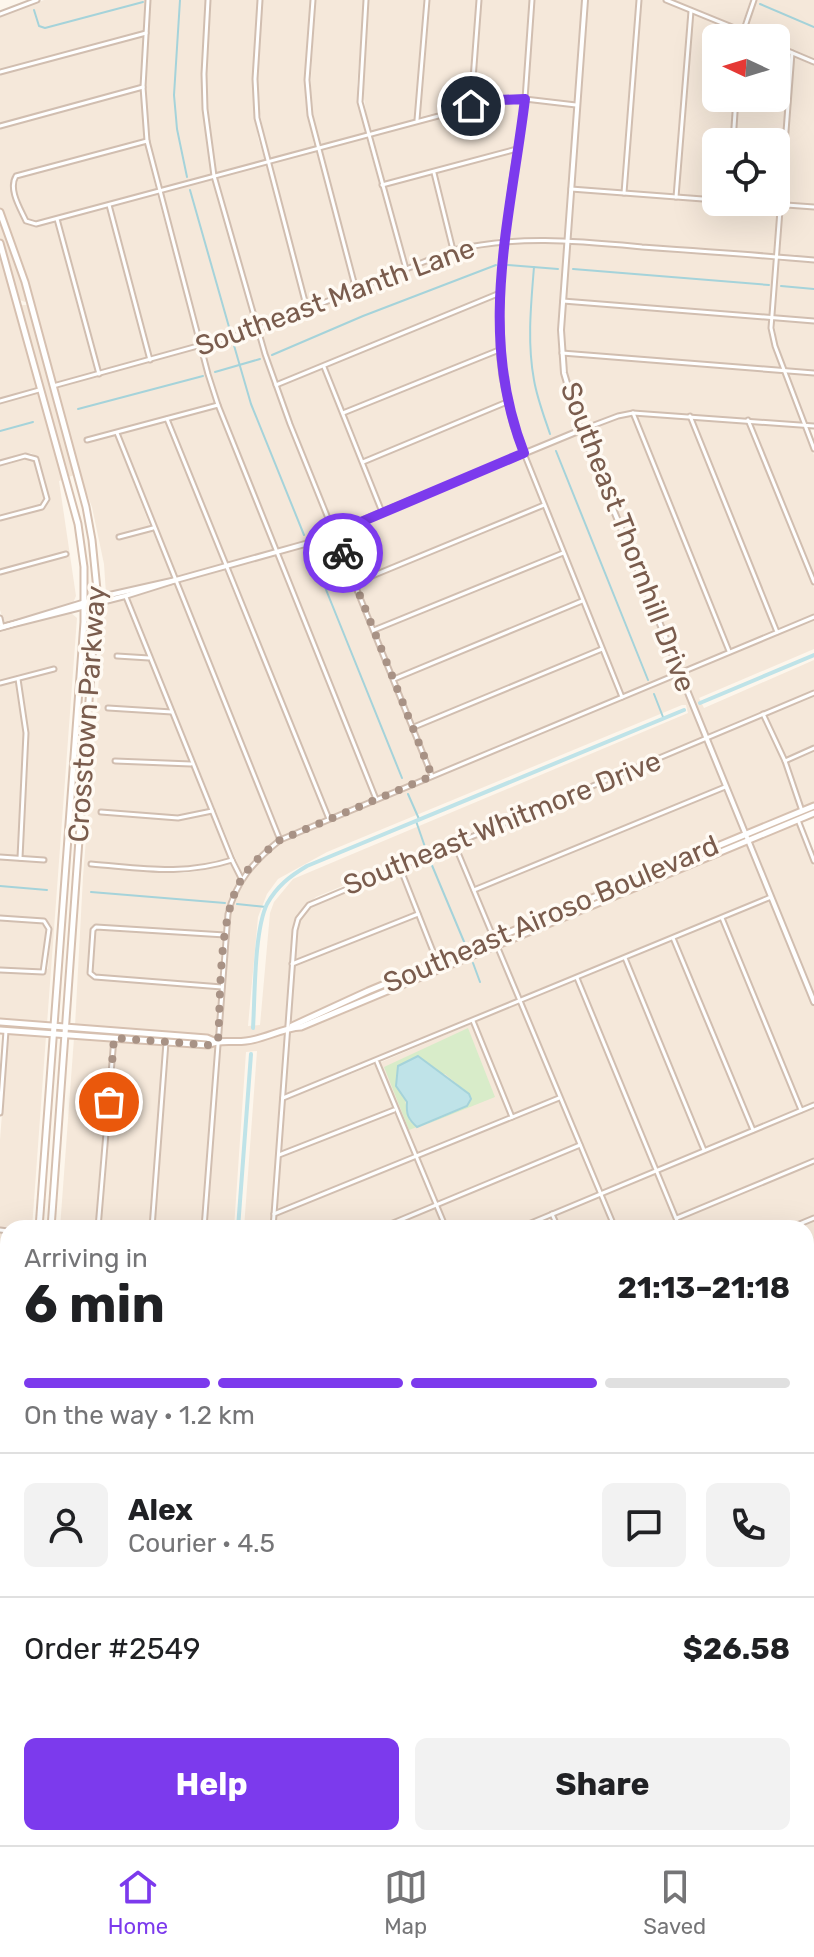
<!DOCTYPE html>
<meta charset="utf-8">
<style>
body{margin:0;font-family:Rubik,sans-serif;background:#f2f2f2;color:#202124;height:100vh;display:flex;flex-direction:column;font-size:30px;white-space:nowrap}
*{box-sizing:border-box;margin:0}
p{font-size:26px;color:#757577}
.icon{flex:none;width:44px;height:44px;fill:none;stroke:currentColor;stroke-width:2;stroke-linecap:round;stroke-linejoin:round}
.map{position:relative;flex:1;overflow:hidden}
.drawer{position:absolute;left:0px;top:1220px;width:814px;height:626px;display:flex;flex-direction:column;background:#fff;border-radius:24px 24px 0 0;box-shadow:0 8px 32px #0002}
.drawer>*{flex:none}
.needle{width:52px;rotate:274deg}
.buttons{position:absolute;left:702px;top:24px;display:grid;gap:16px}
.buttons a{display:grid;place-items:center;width:88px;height:88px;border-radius:12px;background:#fff;box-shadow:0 8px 32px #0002;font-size:40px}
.pin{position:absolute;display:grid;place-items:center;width:68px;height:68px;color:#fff;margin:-34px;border:4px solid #fff;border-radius:50%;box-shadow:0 2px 8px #0007}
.courier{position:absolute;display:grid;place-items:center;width:80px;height:80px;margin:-40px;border:6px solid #7c3aed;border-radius:50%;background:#fff;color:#222;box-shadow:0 2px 10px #0007}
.head em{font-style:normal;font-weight:700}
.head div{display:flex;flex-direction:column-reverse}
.head{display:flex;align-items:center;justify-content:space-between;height:136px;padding:0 24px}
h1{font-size:52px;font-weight:700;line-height:60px}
.bar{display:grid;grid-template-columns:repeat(4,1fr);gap:12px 8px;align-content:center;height:96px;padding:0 24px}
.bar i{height:10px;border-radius:6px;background:#e0e0e0}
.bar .selected{background:#7c3aed}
.bar p{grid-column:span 4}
.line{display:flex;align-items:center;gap:20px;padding:0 24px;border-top:2px solid #e0e0e0}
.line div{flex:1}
.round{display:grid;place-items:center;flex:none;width:84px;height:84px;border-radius:12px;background:#f2f2f2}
.button{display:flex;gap:16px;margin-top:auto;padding:16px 24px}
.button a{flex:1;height:92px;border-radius:12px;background:#7c3aed;color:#fff;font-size:32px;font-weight:700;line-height:92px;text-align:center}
.button a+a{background:#f2f2f2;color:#202124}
.dock{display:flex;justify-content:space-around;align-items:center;height:112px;border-top:2px solid #e0e0e0;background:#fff;font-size:22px;color:#757577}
.dock a{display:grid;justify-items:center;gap:4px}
.dock .selected{color:#7c3aed}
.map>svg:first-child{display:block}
.residential{fill:#f5e8da;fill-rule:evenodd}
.commercial{fill:#fde8e0}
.education{fill:#f3e8fa}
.green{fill:#d8ecc9}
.water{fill:#bfe3e8;stroke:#a5d3da;stroke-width:2}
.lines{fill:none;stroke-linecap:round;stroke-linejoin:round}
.stream{stroke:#a5d3da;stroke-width:2}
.canal{stroke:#bfe3e8;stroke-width:4}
.minor-casing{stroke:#d1beb0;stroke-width:7}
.tertiary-casing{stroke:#d1beb0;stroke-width:8}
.secondary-casing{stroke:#d6c0b0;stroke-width:9}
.minor{stroke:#fff;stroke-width:3}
.tertiary{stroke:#fff;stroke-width:4}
.secondary{stroke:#fff;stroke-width:5}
.done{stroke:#a89285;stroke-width:8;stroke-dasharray:0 14.4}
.route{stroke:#7c3aed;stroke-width:10}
.labels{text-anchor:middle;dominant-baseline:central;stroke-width:7;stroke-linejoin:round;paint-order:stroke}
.street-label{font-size:28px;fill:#7a5c4d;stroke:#fffaf3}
</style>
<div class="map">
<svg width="814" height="1845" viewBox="0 0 814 1845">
<rect width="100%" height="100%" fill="#fdf6ec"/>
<g class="residential">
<path d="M44,0H146L144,32L0,70V17Z"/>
<path d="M150,0H206L201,74L202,109L212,174L160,189L149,140L145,87Z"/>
<path d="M211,0H258L253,98L258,138L265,160L216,173L207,109L206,74Z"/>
<path d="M262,0H310L305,98L314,146L269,159L257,98Z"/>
<path d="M315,0H364L357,85L365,133L319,145L310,98Z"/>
<path d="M368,0H424L415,119L369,132L362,85Z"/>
<path d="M429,0H477L469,104L420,117Z"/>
<path d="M481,0H530L523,97L473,104Z"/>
<path d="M534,0H583L575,102L527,97Z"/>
<path d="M587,0H637L622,191L573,187Z"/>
<path d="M641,0H661L689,12L674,195L626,192Z"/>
<path d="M671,0H752L740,28Z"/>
<path d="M757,0H814V60L776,43V38H764L744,29Z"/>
<path d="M693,14L739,32V38H716V98H734L730,142H716V198L679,195Z"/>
<path d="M143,36L141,86L0,124V74Z"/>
<path d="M776,48L790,54L779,203L767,202H776V142H735L738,98H776Z"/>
<path d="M794,55L814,64V205L783,203Z"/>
<path d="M141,90L144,139L18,173L10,182L11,189L27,224L34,227L55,221L97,372L54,384L24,272L0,207V128Z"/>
<path d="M522,101L517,148L383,183L370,136L471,108L498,102Z"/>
<path d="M527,101L575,106L565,239L507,238Z"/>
<path d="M366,137L404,268L357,287L320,149Z"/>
<path d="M145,143L156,190L34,223L28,220L15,188V182L20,177Z"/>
<path d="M316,150L353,289L309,306L270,163Z"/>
<path d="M516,152L502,238L455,248L436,173Z"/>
<path d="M266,164L305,308L260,327L217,177Z"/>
<path d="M432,174L451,249L407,266L384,186Z"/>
<path d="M213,178L256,328L202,344L161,193Z"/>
<path d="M573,191L779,207L774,255L569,239Z"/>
<path d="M157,194L198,345L151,358L111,205Z"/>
<path d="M107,206L147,359L101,371L59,220Z"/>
<path d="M783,207L814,209V258L778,255Z"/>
<path d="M0,217L23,283L27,301L25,302L20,300L0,237Z"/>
<path d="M502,242L498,292L277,383L261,331L454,252Z"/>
<path d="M506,242L565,243L559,330L560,355L568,398L579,429L525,451L509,403L501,350Z"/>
<path d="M569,243L774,259L770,315L565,299Z"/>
<path d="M0,249L39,388L0,399Z"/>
<path d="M778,259L814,262V319L774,316Z"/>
<path d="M498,296L497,349L345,411L326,366Z"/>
<path d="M565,303L769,319L772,346L781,369L564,352Z"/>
<path d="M21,305H28L75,475L68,477Z"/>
<path d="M774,320L814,323V371L786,369L777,345Z"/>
<path d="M257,332L273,385L333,532L278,550L220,404L203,347Z"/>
<path d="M199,348L215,403L85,439L86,442L115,435L150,526L117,536V539L152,530L172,577L106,594L104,564L92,507L79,474L55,388Z"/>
<path d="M497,353L505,401L365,459L346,414Z"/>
<path d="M565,355L783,373L801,423L634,411L618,414L583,427L572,398Z"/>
<path d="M323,368L380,511L336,530L278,386Z"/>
<path d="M787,373L814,375V424L806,423Z"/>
<path d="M40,392L64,479L59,481L76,596L73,603L4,623L0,610V574L68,555L67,552L0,570V520L42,509L49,498L37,457L31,453L0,461V403Z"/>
<path d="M505,405L521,452L383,509L366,463Z"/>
<path d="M217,407L274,552L227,564L169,420Z"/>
<path d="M636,415L689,418L774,631L730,649Z"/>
<path d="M632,416L726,651L681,672L584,431L619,418Z"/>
<path d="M694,418L746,422L814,588V615L778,629Z"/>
<path d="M165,421L223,565L177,577L119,434Z"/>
<path d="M751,423L803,427L814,455V577Z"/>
<path d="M580,433L677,673L623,694L527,455Z"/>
<path d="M523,456L542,504L356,580L338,534Z"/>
<path d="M31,458L34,460L44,498L43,502L40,506L0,516V465Z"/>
<path d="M543,508L561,552L375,627L358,584Z"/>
<path d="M334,535L430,775L377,796L280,554Z"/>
<path d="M276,555L373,798L330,817L228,568Z"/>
<path d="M562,555L580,600L395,677L377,631Z"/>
<path d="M224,569L326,818L282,837L178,581Z"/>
<path d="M175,583L278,839L258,855L242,874L128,598Z"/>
<path d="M124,599L147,656L115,654V658L149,660L169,710L107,706L106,710L171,714L190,762L113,759V762L191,766L209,810L178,816L99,810V814L178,820L211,814L229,859L204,867L184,869L89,862V865L184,873L205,870L231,862L239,878L229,900L223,933L95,924L91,930L88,972L95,979L220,988L216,1040L75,1026L83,877L105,603Z"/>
<path d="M582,603L599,648L415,725L396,680Z"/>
<path d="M71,613L77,618L47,1024L0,1020V972L38,975L45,973L48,968L51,929L46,920L0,916V859L46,861V858L22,856L28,733L20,681L57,670L55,666L0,681V629Z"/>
<path d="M814,619V649L699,698L704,708L814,660V691L707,736L682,675Z"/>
<path d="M601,652L619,696L433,773L416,728Z"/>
<path d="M678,677L703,737L316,897L301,910L293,930L285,1027L242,1040H220L228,935L233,901L244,878L262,857L282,842ZM682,705H686L688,713L293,879L274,902L270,913L260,1025L248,1026L258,917L267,894L278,879L327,852Z"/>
<path d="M16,682L24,733L17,856L0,855V685Z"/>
<path d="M814,696V746L786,758L766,715Z"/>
<path d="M762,716L783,761L799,810L746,831L708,739Z"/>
<path d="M704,741L722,786L476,887L457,844Z"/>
<path d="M814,751V804L803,808L787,762Z"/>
<path d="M724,789L742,833L495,936L477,891Z"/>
<path d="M797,823L814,867V996L751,842Z"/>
<path d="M744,836L745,840L499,944L497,939Z"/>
<path d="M747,844L768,896L522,998L500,948Z"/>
<path d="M453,845L491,937L438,959L402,866Z"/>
<path d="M398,868L416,913L295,962L297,930L300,919L310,906Z"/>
<path d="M769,900L814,1007V1103L802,1108L724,919Z"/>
<path d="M417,917L435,961L310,1014L290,1025L294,966Z"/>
<path d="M0,920L43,923L46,927L42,970L0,968Z"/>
<path d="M720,921L798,1109L754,1127L676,939Z"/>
<path d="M100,927L223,936L220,985L96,976L92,972L95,931Z"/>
<path d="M672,940L750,1129L705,1148L628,959Z"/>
<path d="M496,949L518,1000L286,1095L289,1030Z"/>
<path d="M624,961L701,1149L657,1168L579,979Z"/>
<path d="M575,980L653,1170L602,1191L523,1002Z"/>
<path d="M519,1004L557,1096L513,1115L475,1022Z"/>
<path d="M471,1024L509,1116L417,1155L379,1063Z"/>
<path d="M285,1032L271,1228H244L257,1051L246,1052L234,1228H206L220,1043L243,1044Z"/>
<path d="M8,1033L46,1036L32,1228L0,1229V1140Z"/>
<path d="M74,1038L112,1040L96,1228H60Z"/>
<path d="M116,1041L163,1044L150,1228H101Z"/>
<path d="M168,1044H216L202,1228H155Z"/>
<path d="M376,1064L393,1109L281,1153L285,1100Z"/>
<path d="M559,1100L577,1144L438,1202L419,1158Z"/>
<path d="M814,1107V1159L678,1216L658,1172Z"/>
<path d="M395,1112L413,1156L276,1212L281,1157Z"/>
<path d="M579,1147L598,1192L514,1228H449L440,1206Z"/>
<path d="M415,1160L434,1204L376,1228H275L276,1216Z"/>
<path d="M814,1164V1216L785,1228H683L679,1219Z"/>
<path d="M654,1173L678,1228H617L603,1194Z"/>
<path d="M599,1196L613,1228H560L555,1215Z"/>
<path d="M436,1208L444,1228H387Z"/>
<path d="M814,1220V1272L806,1276V1228H795Z"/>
<path d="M0,1232L8,1233V1287L0,1286Z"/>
<path d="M814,1276V1328L806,1332V1280Z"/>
<path d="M0,1290L8,1291L7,1548H0Z"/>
<path d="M814,1333V1385L806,1388V1336Z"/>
<path d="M814,1389V1451L806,1454V1393Z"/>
<path d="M814,1455V1543L806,1524V1458Z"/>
<path d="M806,1535L814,1554V1703L806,1684Z"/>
</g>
<g class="commercial">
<path d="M814,1723V1783L806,1786V1726Z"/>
<path d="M814,1787V1838L796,1845H675L692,1838H806V1790Z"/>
<path d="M575,1838H640L643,1845H566L576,1841Z"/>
</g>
<path class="education" d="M285,1838H411L414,1845H284Z"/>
<path class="green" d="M468,1028L495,1097L425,1125L467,1106L469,1094L445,1074L404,1095L409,1120L417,1127L409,1130L384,1067Z"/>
<path class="water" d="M418,1056L469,1094L471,1099L467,1106L417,1127C408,1119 406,1114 407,1102L396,1086L398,1066Z"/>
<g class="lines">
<g class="stream">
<path d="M180,0L174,95L177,129L187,177"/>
<path d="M760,4L814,27"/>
<path d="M34,10L39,26L45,28L143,2"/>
<path d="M190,190L229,327"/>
<path d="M508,265L558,269"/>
<path d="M534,267C531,304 527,343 534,380C537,398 544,416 550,434"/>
<path d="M573,269L769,285"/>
<path d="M781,286L814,289"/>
<path d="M233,342L251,404L304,535"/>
<path d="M272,355L363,316L496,265"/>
<path d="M215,372L260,359"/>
<path d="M78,409L203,376"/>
<path d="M0,431L33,422"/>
<path d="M556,451L648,680"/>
<path d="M310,550L402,778"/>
<path d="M654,694L663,717"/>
<path d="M408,794L419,819"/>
<path d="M416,821L425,847"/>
<path d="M431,863L465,944"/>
<path d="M0,886L47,890"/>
<path d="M91,892L225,903"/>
<path d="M237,904L266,907"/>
<path d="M473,963L480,982"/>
<path d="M0,1260H8"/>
<path d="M806,1421L814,1417"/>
<path d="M806,1754L814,1751"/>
<path d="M586,1845L603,1838"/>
</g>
<g class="canal">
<path d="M700,703L814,655"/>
<path d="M253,1028C255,997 254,931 267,904C277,886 290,876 307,866L684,710"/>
<path d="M238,1228L251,1054"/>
<path d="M192,1845L193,1838"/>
</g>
<g class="minor-casing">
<g id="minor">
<path d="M148,0L143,87L147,141L208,374L218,405L376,799"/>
<path d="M208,0L204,74L205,109L214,176L265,354L290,424L432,776"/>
<path d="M260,0L255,79L257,118L307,309"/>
<path d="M313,0L307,80L310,115L356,290"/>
<path d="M366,0L360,102L406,269"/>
<path d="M532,0L525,99L511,186L500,293L499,350L502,377L513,426L622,697"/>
<path d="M666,0L759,38"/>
<path d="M0,14L37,0"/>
<path d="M741,38L754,0"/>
<path d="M776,46L814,62"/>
<path d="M792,53L771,328L775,346L814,449"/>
<path d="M0,72L146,33"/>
<path d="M471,106L479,0"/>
<path d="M417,120L427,0"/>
<path d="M0,126L143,87"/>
<path d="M147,141L16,176C8,189 20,208 26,221L36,224L498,100L525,99L576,105"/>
<path d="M733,142L736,98"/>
<path d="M434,173L453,250"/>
<path d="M382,185L517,149"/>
<path d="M571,189L716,200"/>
<path d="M624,193L639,0"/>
<path d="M676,197L691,11"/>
<path d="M744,202L814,207"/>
<path d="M109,205L150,360"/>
<path d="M57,219L99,374"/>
<path d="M563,301L814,321"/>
<path d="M562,353L814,373"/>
<path d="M324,367L382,512"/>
<path d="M276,385L500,293"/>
<path d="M53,386L259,329L453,250C518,235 577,241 642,247C700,251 757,255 814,260"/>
<path d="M0,401L39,390"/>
<path d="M343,413L499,350"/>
<path d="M633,413L729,651"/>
<path d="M690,416L777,632"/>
<path d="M167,419L329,819"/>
<path d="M748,420L814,582"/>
<path d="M581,430L618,416L633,413L814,426"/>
<path d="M117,433L280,840"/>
<path d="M87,440L218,405"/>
<path d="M363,462L507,402"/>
<path d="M0,463L25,456L36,459L47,499L42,507L0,518"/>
<path d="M119,537L153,528"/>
<path d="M0,572L66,554"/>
<path d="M355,583L544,505"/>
<path d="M126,597L232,860L241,878"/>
<path d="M0,618L2,627"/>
<path d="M374,630L563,553"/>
<path d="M117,656L149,658"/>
<path d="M18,679L26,733L20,858"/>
<path d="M394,679L582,601"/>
<path d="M0,683L54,669"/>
<path d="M108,708L172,712"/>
<path d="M763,714L785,761L802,811"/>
<path d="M414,727L602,649"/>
<path d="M115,761L191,764"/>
<path d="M785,761L814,748"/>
<path d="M101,812L178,818L212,811"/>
<path d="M798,820L814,861"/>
<path d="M454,843L615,1228"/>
<path d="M0,857L44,860"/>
<path d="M91,864C142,868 182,876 232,860"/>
<path d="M399,865L440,969"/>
<path d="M474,890L725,787"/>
<path d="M0,918L44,921L49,929L43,972L0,970"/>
<path d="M722,918L801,1110"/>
<path d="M673,938L753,1130"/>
<path d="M625,958L704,1150"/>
<path d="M292,964L418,914"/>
<path d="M577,978L680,1228"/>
<path d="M222,987L95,977L90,973L93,930L96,927L225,935"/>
<path d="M473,1021L512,1117"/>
<path d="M377,1062L446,1228"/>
<path d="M283,1098L771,897"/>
<path d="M0,1113L6,1031"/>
<path d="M279,1155L394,1110"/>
<path d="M274,1214L559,1098"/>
<path d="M552,1214L558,1228"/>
<path d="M677,1218L814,1161"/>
<path d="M98,1228L114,1038"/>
<path d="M152,1228L166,1042"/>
<path d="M204,1228L228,914C236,881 254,861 280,840L814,617"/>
<path d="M273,1228L295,930L298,919L309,905L814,693"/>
<path d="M381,1228L580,1145"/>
<path d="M519,1228L814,1105"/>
<path d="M790,1228L814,1218"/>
<path d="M0,1230L8,1231"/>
<path d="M806,1278L814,1274"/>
<path d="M0,1288L8,1289"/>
<path d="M806,1334L814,1331"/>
<path d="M806,1391L814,1387"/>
<path d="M806,1456L814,1453"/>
<path d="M806,1529L814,1549"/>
<path d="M0,1550H8"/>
<path d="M806,1689L814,1708"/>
<path d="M806,1788L814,1785"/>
<path d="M416,1838L418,1845"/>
<path d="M472,1838L475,1845"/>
<path d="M642,1838L645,1845"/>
<path d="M53,1845L54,1838"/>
<path d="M105,1845L106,1838"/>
<path d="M157,1845L158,1838"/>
<path d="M227,1845L228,1838"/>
<path d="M279,1845L280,1838"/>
<path d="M670,1845L686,1838"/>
<path d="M802,1845L814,1840"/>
</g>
</g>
<g class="tertiary-casing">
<g id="tertiary">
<path d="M585,0L561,330L564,373L581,430L814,1002"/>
<path d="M2,627L125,596L176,580"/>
<path d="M0,628L105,596L176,580L305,544L581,430"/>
</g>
</g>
<g class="secondary-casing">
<g id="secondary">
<path d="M0,212L25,282L86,507L92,540L97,590L51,1228"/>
<path d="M0,243L78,524L84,567V622L39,1228"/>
<path d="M0,1022L207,1038L214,1041"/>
<path d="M292,1026L368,991L814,806"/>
<path d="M0,1030L208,1045C219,1039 233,1043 246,1041C265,1039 282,1028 301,1027L814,813"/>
<path d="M806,1715L814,1712"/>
<path d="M806,1724L814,1720"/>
<path d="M0,1746L8,1641"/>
<path d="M5,1845L8,1809"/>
<path d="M493,1845L510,1838"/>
<path d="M515,1845L531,1838"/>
</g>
</g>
<use href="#minor" class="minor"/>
<use href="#tertiary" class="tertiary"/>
<use href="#secondary" class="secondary"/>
</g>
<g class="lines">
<path class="done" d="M109,1102L114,1038L208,1045L218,1041C221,995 218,919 241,880C250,864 266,851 280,840L432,776L343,553"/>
<path class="route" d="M343,553L335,533L524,453C477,333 510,222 525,99L498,100L471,106"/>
</g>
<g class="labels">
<g class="street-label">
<text transform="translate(335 297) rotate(-20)">Southeast Manth Lane</text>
<text transform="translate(628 537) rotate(69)">Southeast Thornhill Drive</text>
<text transform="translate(87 714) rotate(-86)">Crosstown Parkway</text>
<text transform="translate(502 823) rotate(-22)">Southeast Whitmore Drive</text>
<text transform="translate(551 914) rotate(-23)">Southeast Airoso Boulevard</text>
</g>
</g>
</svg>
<div class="buttons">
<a><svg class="needle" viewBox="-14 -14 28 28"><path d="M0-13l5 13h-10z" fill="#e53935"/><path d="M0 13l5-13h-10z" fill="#757577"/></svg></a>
<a><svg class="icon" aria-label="locate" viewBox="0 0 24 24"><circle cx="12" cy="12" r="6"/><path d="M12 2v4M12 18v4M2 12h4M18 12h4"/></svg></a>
</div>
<div class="pin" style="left:109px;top:1102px;background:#ea580c"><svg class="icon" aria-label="bag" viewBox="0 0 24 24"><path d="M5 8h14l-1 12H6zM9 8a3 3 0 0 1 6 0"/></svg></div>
<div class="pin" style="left:471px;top:106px;background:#1f2937"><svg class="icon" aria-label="home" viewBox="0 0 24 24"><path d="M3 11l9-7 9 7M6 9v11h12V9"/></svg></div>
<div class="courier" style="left:343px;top:553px"><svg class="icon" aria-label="bike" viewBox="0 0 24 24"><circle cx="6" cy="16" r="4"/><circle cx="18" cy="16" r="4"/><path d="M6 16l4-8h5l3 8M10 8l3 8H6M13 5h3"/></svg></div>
<section class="drawer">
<div class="head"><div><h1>6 min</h1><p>Arriving in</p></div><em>21:13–21:18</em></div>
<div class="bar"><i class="selected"></i><i class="selected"></i><i class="selected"></i><i></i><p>On the way · 1.2 km</p></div>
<div class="line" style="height:144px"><a class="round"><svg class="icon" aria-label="person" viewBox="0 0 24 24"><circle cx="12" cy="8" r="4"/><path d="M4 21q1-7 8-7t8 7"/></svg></a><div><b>Alex</b><p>Courier · 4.5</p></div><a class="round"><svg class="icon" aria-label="chat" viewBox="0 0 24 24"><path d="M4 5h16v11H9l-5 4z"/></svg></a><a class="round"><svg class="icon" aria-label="phone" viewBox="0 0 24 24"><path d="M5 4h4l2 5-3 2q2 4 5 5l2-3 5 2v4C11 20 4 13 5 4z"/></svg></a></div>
<div class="line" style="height:104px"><div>Order #2549</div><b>$26.58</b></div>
<div class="button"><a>Help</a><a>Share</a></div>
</section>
</div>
<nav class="dock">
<a class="selected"><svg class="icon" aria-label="home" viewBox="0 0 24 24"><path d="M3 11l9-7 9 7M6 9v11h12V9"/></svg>Home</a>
<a><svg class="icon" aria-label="map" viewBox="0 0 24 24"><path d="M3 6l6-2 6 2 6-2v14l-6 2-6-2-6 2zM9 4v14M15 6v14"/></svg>Map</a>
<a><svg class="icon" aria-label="saved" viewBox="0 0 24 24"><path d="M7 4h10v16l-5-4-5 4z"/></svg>Saved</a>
</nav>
